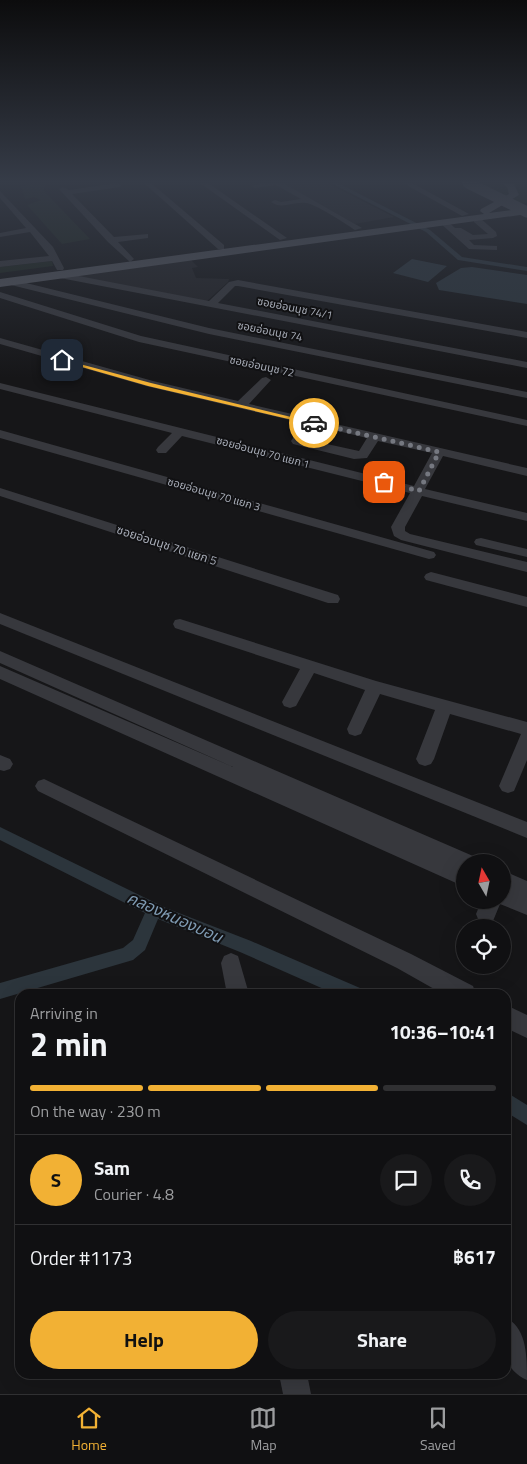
<!DOCTYPE html>
<meta charset="utf-8">
<style>
body{margin:0;font-family:"Titillium Web","Noto Sans Thai",sans-serif;background:#19191b;color:#f1f3f6;height:100vh;display:flex;flex-direction:column;font-size:19px;white-space:nowrap}
*{box-sizing:border-box;margin:0}
p{font-size:16px;color:#9c9d9f}
.icon{flex:none;width:28px;height:28px;fill:none;stroke:currentColor;stroke-width:2;stroke-linecap:round;stroke-linejoin:round}
.map{position:relative;flex:1;overflow:hidden}
.panel{position:absolute;left:15px;top:989px;width:496px;height:390px;display:flex;flex-direction:column;background:#101012;border-radius:15px;box-shadow:0 5px 20px #0002,0 0 0 1px #303032}
.panel>*{flex:none}
.needle{width:32px;rotate:351deg}
.fabs{position:absolute;left:456px;top:854px;display:grid;gap:10px}
.fabs a{display:grid;place-items:center;width:55px;height:55px;border-radius:50%;background:#101012;box-shadow:0 5px 20px #0002,0 0 0 1px #303032;font-size:25px}
.pin{position:absolute;display:grid;place-items:center;width:42px;height:42px;color:#fff;margin:-21px;border-radius:10px;box-shadow:0 2px 8px #0006}
.courier{position:absolute;display:grid;place-items:center;width:50px;height:50px;margin:-25px;border:4px solid #f2b134;border-radius:50%;background:#fff;color:#222;box-shadow:0 1px 6px #0007}
.headline em{font-style:normal;font-weight:700}
.headline div{display:flex;flex-direction:column-reverse}
.headline{display:flex;align-items:center;justify-content:space-between;height:85px;padding:0 15px}
h1{font-size:32px;font-weight:700;line-height:38px}
.bar{display:grid;grid-template-columns:repeat(4,1fr);gap:8px 5px;align-content:center;height:60px;padding:0 15px}
.bar i{height:6px;border-radius:4px;background:#303032}
.bar .active{background:#f2b134}
.bar p{grid-column:span 4}
.line{display:flex;align-items:center;gap:12px;padding:0 15px;border-top:1px solid #303032}
.line div{flex:1}
.round{display:grid;place-items:center;flex:none;width:52px;height:52px;border-radius:26px;background:#19191b}
.cta{display:flex;gap:10px;margin-top:auto;padding:10px 15px}
.cta a{flex:1;height:58px;border-radius:30px;background:#f2b134;color:#111;font-size:20px;font-weight:700;line-height:58px;text-align:center}
.cta a+a{background:#19191b;color:#f1f3f6}
.tab-bar{display:flex;justify-content:space-around;align-items:center;height:70px;border-top:1px solid #303032;background:#101012;font-size:14px;color:#9c9d9f}
.tab-bar a{display:grid;justify-items:center;gap:2px}
.tab-bar .active{color:#f2b134}
.map>svg:first-child{display:block}
.built{fill:#222225}
.green{fill:#1e261f}
.water{fill:#2c353c}
.lines{fill:none;stroke-linecap:round;stroke-linejoin:round}
.canal{fill:#2c353c;fill-rule:evenodd}
.minor{fill:#37383d;fill-rule:evenodd}
.major{fill:#53555c;fill-rule:evenodd}
.major-bridge{stroke:#53555c;stroke-width:11}
.route{fill:#f2b134}
.done{stroke:#757880;stroke-width:5;stroke-dasharray:0 9}
.labels{text-anchor:middle;dominant-baseline:central;stroke-width:4;stroke-linejoin:round;paint-order:stroke}
.far-street-label{font-size:11px;fill:#a8adb8;stroke:#111113}
.street-label{font-size:12px;fill:#a8adb8;stroke:#111113}
.near-water-label{font-size:16px;font-style:italic;fill:#7f9bb3;stroke:#111113}
</style>
<div class="map">
<svg width="527" height="1394" viewBox="0 0 527 1394">
<rect width="100%" height="100%" fill="#161618"/>
<g class="built">
<path d="M282,183H327L394,217L355,224Z"/>
<path d="M191,260L198,267L192,268L196,278L229,279L228,282L206,302L75,276Z"/>
</g>
<g class="green">
<path d="M47,183L43,190L90,239L62,244L27,205L41,200L34,197L25,199L21,186Z"/>
<path d="M470,183H527V203L515,204Z"/>
<path d="M52,261L53,266L0,273V267Z"/>
</g>
<g class="water">
<path d="M412,259L447,266L428,282L393,273Z"/>
<path d="M472,267L527,275V304L439,290L436,283L461,268Z"/>
</g>
<g class="lines">
<g class="canal">
<path d="M331,183H338L430,230L462,257L527,267V271L458,260L426,232Z"/>
<path d="M0,827L166,908L251,941L360,988L362,994H335L240,952L158,919L145,950L133,960L0,999V983L123,948L133,940L145,913L0,840Z"/>
<path d="M506,1092L527,1105V1125L506,1112Z"/>
</g>
<g class="minor">
<path d="M117,183L121,185L120,187L72,194L114,237L148,234V238L118,242L134,259L130,262L108,242L59,189L63,187L69,190Z"/>
<path d="M144,183H151L224,245V249H218Z"/>
<path d="M200,183H208L287,238L280,240Z"/>
<path d="M262,183H283L362,228L355,230C346,224 314,203 306,203C293,201 282,210 271,202L275,200L281,202L301,199L276,185L255,188L251,186Z"/>
<path d="M403,183H412L469,214L462,216Z"/>
<path d="M0,191L53,247L64,268L63,270H57L52,261L0,267V261L49,256L30,232L0,237V233L26,228L0,198Z"/>
<path d="M474,218H480L496,232L497,236L493,238L469,240L474,245L497,246V250L469,249L439,222L446,220L455,228H461L473,235L488,234L474,222Z"/>
<path d="M58,272L209,301L229,282L238,280L527,332V338L238,286H235L218,303L527,362V368L55,277L54,275Z"/>
<path d="M10,279L209,328L527,392V398L209,334L7,284L5,282Z"/>
<path d="M0,292L141,336L527,420V426L139,342L0,298Z"/>
<path d="M0,338L153,381L238,401L262,378L266,377L271,380L249,404L527,468V476L443,456L425,489L527,513V521L422,496L405,527V531L410,534L527,562V572L401,540L394,536L391,527L410,493L182,436L166,453H158L156,450L158,447L172,433L0,389V383L414,486L432,453L378,441L367,458L354,459L293,444L291,441L303,423L146,386L0,344ZM313,425L367,438L359,451L304,439Z"/>
<path d="M0,430L434,552L436,555L434,558L429,559L0,438Z"/>
<path d="M0,488L338,595L340,599L338,603H328L0,496Z"/>
<path d="M481,538L527,549V557L476,545L474,542L476,539Z"/>
<path d="M431,572L527,597V607L426,580L424,577L426,574Z"/>
<path d="M0,613L527,822V838L0,624Z"/>
<path d="M180,619L376,681L527,722V760L514,791L508,793L502,791L499,786L521,734L450,714L434,759L431,764L425,766L419,764L416,759L435,710L380,694L361,734L355,736L349,734L347,729L365,690L314,673L296,706L290,708L284,706L282,702L300,669L175,628L173,624L175,620Z"/>
<path d="M0,651L473,856L475,862H465V887L0,679V666L233,767L0,663Z"/>
<path d="M0,755L10,759L13,764L10,769L4,771L0,770Z"/>
<path d="M44,779L411,954L473,986L476,994H443L397,968L38,791L35,786L38,781Z"/>
<path d="M502,870L527,881V915L500,904L493,921L486,923L479,921L476,914L482,900H502Z"/>
<path d="M231,953L238,956L249,994H227L221,963L224,956Z"/>
<path d="M506,1005L527,1015V1038L506,1028Z"/>
<path d="M506,1318C527,1328 527,1357 527,1380C499,1368 506,1343 506,1318Z"/>
<path d="M279,1374H307L311,1394H283Z"/>
</g>
<path class="major" d="M501,183L514,184L519,195L489,213L527,208V214L0,287V279L484,214L480,211L481,209L509,194L507,187Z"/>
<path class="major-bridge" d="M468,183L527,212"/>
</g>
<linearGradient id="sky" x2="0" y2="1"><stop stop-color="#0c0c0d"/><stop offset="0.48" stop-color="#363c48"/><stop offset="1" stop-color="#363c48" stop-opacity="0"/></linearGradient>
<rect width="527" height="378" fill="url(#sky)"/>
<path class="route" d="M61,359L151,383L316,423L314,425L148,386L61,361Z"/>
<g class="lines">
<path class="done" d="M314,423L439,452L419,491L384,482"/>
</g>
<g class="labels">
<g class="far-street-label">
<text transform="translate(295 308) rotate(11)">ซอยอ่อนนุช 74/1</text>
<text transform="translate(270 331) rotate(11)">ซอยอ่อนนุช 74</text>
<text transform="translate(262 366) rotate(12)">ซอยอ่อนนุช 72</text>
<text transform="translate(263 452) rotate(15)">ซอยอ่อนนุช 70 แยก 1</text>
<text transform="translate(214 494) rotate(16)">ซอยอ่อนนุช 70 แยก 3</text>
</g>
<g class="street-label">
<text transform="translate(167 545) rotate(18)">ซอยอ่อนนุช 70 แยก 5</text>
</g>
<g class="near-water-label">
<text transform="translate(175 917) rotate(24)">คลองหนองบอน</text>
</g>
</g>
</svg>
<div class="fabs">
<a><svg class="needle" viewBox="-14 -14 28 28"><path d="M0-13l5 13h-10z" fill="#e53935"/><path d="M0 13l5-13h-10z" fill="#9c9d9f"/></svg></a>
<a><svg class="icon" aria-label="locate" viewBox="0 0 24 24"><circle cx="12" cy="12" r="6"/><path d="M12 2v4M12 18v4M2 12h4M18 12h4"/></svg></a>
</div>
<div class="pin" style="left:384px;top:482px;background:#ea580c"><svg class="icon" aria-label="bag" viewBox="0 0 24 24"><path d="M5 8h14l-1 12H6zM9 8a3 3 0 0 1 6 0"/></svg></div>
<div class="pin" style="left:62px;top:360px;background:#1f2937"><svg class="icon" aria-label="home" viewBox="0 0 24 24"><path d="M3 11l9-7 9 7M6 9v11h12V9"/></svg></div>
<div class="courier" style="left:314px;top:423px"><svg class="icon" aria-label="car" viewBox="0 0 24 24"><path d="M5 17H2v-5l4-1 3-4h7l3 4 3 1v5h-3M9 17h6M6 11h13"/><circle cx="7" cy="17" r="2"/><circle cx="17" cy="17" r="2"/></svg></div>
<section class="panel">
<div class="headline"><div><h1>2 min</h1><p>Arriving in</p></div><em>10:36–10:41</em></div>
<div class="bar"><i class="active"></i><i class="active"></i><i class="active"></i><i></i><p>On the way · 230 m</p></div>
<div class="line" style="height:90px"><b class="round" style="background:#f2b134;color:#111">S</b><div><b>Sam</b><p>Courier · 4.8</p></div><a class="round"><svg class="icon" aria-label="chat" viewBox="0 0 24 24"><path d="M4 5h16v11H9l-5 4z"/></svg></a><a class="round"><svg class="icon" aria-label="phone" viewBox="0 0 24 24"><path d="M5 4h4l2 5-3 2q2 4 5 5l2-3 5 2v4C11 20 4 13 5 4z"/></svg></a></div>
<div class="line" style="height:65px"><div>Order #1173</div><b>฿617</b></div>
<div class="cta"><a>Help</a><a>Share</a></div>
</section>
</div>
<nav class="tab-bar">
<a class="active"><svg class="icon" aria-label="home" viewBox="0 0 24 24"><path d="M3 11l9-7 9 7M6 9v11h12V9"/></svg>Home</a>
<a><svg class="icon" aria-label="map" viewBox="0 0 24 24"><path d="M3 6l6-2 6 2 6-2v14l-6 2-6-2-6 2zM9 4v14M15 6v14"/></svg>Map</a>
<a><svg class="icon" aria-label="saved" viewBox="0 0 24 24"><path d="M7 4h10v16l-5-4-5 4z"/></svg>Saved</a>
</nav>
